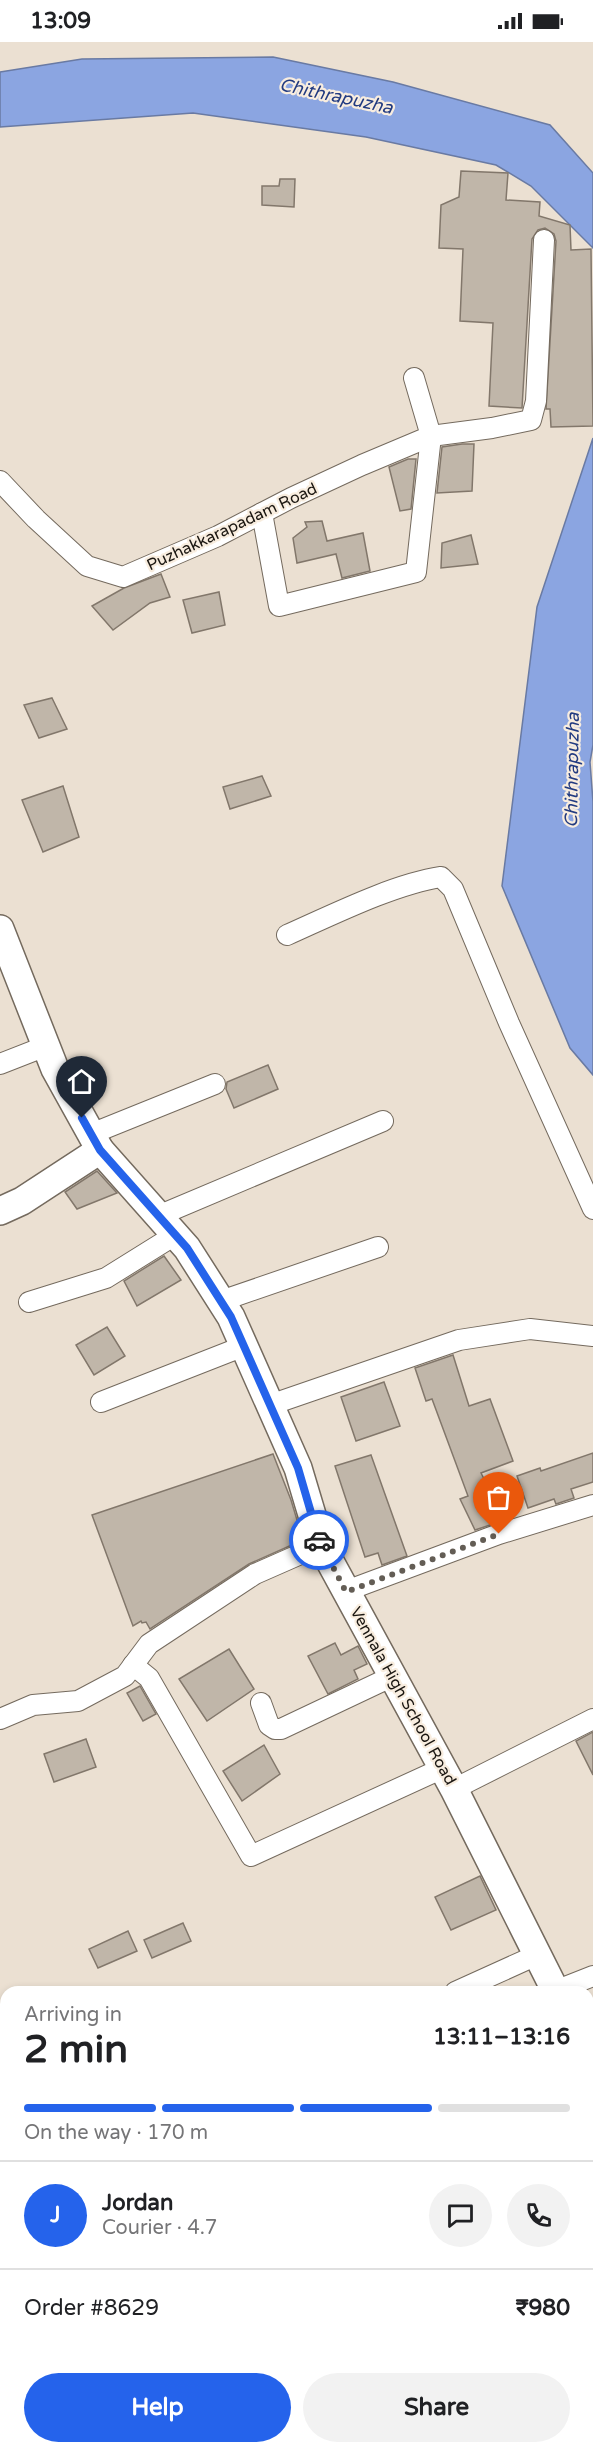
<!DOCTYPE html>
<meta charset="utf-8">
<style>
body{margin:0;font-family:"Varela Round",sans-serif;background:#f2f2f2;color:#202124;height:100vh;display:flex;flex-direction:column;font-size:22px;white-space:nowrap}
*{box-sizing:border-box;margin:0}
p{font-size:20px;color:#757577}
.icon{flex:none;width:33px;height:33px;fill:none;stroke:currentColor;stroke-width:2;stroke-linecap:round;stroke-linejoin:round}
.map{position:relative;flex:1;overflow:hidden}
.side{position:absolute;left:0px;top:1944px;width:594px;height:468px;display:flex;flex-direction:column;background:#fff;border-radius:18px 18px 0 0;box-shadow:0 3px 9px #0003}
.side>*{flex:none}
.pin{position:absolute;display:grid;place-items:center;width:51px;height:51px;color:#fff;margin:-62px -26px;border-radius:50% 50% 50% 0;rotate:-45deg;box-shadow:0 0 6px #0007}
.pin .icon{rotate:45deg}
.courier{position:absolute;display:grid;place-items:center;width:60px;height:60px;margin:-30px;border:4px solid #2563eb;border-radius:50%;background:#fff;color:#222;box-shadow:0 2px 8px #0007}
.summary em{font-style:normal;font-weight:700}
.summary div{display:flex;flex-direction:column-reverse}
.summary{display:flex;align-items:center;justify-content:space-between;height:102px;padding:0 24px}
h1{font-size:39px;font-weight:700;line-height:45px}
.bar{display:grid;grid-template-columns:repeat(4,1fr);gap:9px 6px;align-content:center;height:72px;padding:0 24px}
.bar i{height:8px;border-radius:4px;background:#e0e0e0}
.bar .active{background:#2563eb}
.bar p{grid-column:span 4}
.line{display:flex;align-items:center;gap:15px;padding:0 24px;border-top:2px solid #e0e0e0}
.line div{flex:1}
.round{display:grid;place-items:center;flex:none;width:63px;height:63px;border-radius:32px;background:#f2f2f2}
.button{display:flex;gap:12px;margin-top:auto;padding:12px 24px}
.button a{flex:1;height:69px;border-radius:36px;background:#2563eb;color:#fff;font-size:24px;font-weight:700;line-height:69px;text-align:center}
.button a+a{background:#f2f2f2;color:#202124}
.status{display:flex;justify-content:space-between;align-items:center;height:42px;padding:0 30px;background:#fff;direction:ltr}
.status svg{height:16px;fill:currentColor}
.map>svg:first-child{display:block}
.water{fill:#8ba5e1;stroke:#697aa3;stroke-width:1.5}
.building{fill:#c0b6a9;stroke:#82776b;stroke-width:1.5}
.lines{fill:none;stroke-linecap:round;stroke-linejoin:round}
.street-casing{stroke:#746a5e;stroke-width:22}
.secondary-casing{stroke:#746a5e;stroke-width:30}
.street{stroke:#fff;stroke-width:20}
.secondary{stroke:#fff;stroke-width:27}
.done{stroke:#635d55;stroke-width:6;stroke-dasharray:0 10.8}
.route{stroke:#2563eb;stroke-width:8}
.labels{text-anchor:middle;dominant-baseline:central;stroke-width:4.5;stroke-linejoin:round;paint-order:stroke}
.street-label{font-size:16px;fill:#1a1611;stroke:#f8eddf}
.water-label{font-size:18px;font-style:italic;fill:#223b81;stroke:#f8eddf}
</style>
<div class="status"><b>13:09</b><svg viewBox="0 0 49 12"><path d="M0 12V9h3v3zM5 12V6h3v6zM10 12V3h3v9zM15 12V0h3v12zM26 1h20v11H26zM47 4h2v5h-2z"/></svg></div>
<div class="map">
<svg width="593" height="2412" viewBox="0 0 593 2412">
<rect width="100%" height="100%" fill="#ebe0d2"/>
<g class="water">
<path d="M273,15L393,40L550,83L593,131V206L531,144L496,123L366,95L193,71L0,85V30L82,17Z"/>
<path d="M593,396V703L590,720L593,760V1033L570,1006L502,844L537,565Z"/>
</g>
<g class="building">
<path d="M461,129L508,131L506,158L540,160L539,174L570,183L571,208L591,207L593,384L551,385L550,367H546L556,199L554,192L545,186L538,188L532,197L522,366L489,364L493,281L460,279L463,207L439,206L441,163L459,155Z"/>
<path d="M280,137H295L294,165L262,163V144H279Z"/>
<path d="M462,402H474L472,449L437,451L442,405Z"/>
<path d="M408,417H416L411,467L400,469L389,425Z"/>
<path d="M322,479L327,499L363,491L370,529L342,536L336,512L297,521L293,496L307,485L305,480Z"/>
<path d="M471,493L478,522L441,526L442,501Z"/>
<path d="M161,532L170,555L150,561L113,588L92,564L124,546Z"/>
<path d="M219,550L225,583L192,591L183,558Z"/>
<path d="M52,656L67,687L39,696L24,663Z"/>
<path d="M262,734L271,754L230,767L223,745Z"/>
<path d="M63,744L79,795L43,810L22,758Z"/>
<path d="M268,1023L278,1047L234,1066L226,1047L227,1040Z"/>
<path d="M97,1129L117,1151L77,1167L65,1150Z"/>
<path d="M164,1214L181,1238L137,1264L124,1239Z"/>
<path d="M107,1285L125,1314L94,1333L76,1303Z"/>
<path d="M453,1313L469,1364L490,1357L513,1419L481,1431L505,1478L475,1488L460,1457L468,1454L432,1357L426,1359L415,1326Z"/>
<path d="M384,1340L400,1384L356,1399L341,1355Z"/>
<path d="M593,1411V1440L571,1447L574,1456L556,1462L554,1457L528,1466L517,1434L540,1426L541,1429Z"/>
<path d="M273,1412L291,1458L303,1498L249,1522L150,1587L146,1580L142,1581L141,1579L133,1584L92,1473Z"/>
<path d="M371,1413L407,1514L382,1523L378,1511L365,1515L335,1424Z"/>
<path d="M335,1601L341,1613L358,1604L367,1622L354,1628L358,1637L328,1652L308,1614Z"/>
<path d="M229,1607L254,1647L207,1679L179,1637Z"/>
<path d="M140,1644L156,1672L143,1679L127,1651Z"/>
<path d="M593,1690V1733L576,1699Z"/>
<path d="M86,1697L96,1725L54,1740L44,1712Z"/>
<path d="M264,1703L280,1732L242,1759L223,1729Z"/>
<path d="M480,1834L496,1868L451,1888L435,1855Z"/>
<path d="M183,1881L191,1899L152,1916L144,1898Z"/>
<path d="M128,1889L137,1909L98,1926L89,1907Z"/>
</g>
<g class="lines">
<g class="street-casing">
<g id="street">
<path d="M0,439L36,477L87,524L123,535L218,494L291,456L362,423L431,394L414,336"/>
<path d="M262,471L279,564L416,530L431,394L492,386L531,378L536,359L544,198"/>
<path d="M287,893C332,873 394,842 441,835L453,847L509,981L593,1167"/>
<path d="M0,1022L46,1004"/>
<path d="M91,1092L215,1042"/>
<path d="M158,1174L383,1079"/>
<path d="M221,1259L378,1205"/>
<path d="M29,1260L106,1236L175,1193"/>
<path d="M101,1360L244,1304"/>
<path d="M270,1363L459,1298L530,1287L593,1294"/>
<path d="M346,1549L499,1492L593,1463"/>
<path d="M133,1623L149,1636L251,1814L443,1726"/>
<path d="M261,1661L269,1683L275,1687H281L393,1634"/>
<path d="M0,1677L33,1663L78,1659L125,1634L149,1602L255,1532L321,1503"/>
<path d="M454,1747L593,1677"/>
<path d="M555,1949L593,1934"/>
<path d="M455,1950L537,1913"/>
<path d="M0,2089L6,2084"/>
<path d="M0,2130L6,2135"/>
<path d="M588,2161L593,2159"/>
<path d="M588,2360L593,2358"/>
<path d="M305,2406L308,2412"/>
<path d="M491,2412L500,2406"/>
</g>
</g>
<g class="secondary-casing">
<g id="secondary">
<path d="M0,887L55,1027L100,1108L187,1206L231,1275L298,1426L321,1503L454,1747L556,1950"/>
<path d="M0,1169L22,1159L100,1108"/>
<path d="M588,2015L593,2025"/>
</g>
</g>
<use href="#street" class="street"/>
<use href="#secondary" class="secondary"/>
</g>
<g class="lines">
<path class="done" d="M319,1498L346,1550L499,1492"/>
<path class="route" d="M82,1076L100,1108L187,1206L231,1275L298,1426L319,1498"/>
</g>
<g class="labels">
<g class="street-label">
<text transform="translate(232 485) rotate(-25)">Puzhakkarapadam Road</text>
<text transform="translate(403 1654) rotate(61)">Vennala High School Road</text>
</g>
<g class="water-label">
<text transform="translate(336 54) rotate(12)">Chithrapuzha</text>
<text transform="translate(572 728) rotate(-89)">Chithrapuzha</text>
</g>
</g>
</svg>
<div class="pin" style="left:499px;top:1492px;background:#ea580c"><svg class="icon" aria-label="bag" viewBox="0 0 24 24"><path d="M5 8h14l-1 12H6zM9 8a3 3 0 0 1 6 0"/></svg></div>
<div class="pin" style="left:82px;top:1076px;background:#1f2937"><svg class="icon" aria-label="home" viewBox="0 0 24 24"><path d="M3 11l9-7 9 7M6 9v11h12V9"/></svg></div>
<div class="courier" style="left:319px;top:1498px"><svg class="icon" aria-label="car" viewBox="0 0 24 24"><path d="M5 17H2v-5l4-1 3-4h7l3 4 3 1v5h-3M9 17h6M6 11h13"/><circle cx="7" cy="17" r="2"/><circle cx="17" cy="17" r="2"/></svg></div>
<section class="side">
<div class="summary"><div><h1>2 min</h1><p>Arriving in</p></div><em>13:11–13:16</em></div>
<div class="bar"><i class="active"></i><i class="active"></i><i class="active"></i><i></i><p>On the way · 170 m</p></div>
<div class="line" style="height:108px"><b class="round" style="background:#2563eb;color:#fff">J</b><div><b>Jordan</b><p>Courier · 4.7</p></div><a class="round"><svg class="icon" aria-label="chat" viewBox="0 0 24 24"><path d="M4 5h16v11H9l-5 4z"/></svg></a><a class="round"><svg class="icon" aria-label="phone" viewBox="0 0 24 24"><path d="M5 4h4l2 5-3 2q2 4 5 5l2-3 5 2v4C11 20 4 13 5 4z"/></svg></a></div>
<div class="line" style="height:78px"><div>Order #8629</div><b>₹980</b></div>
<div class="button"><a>Help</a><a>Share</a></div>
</section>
</div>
